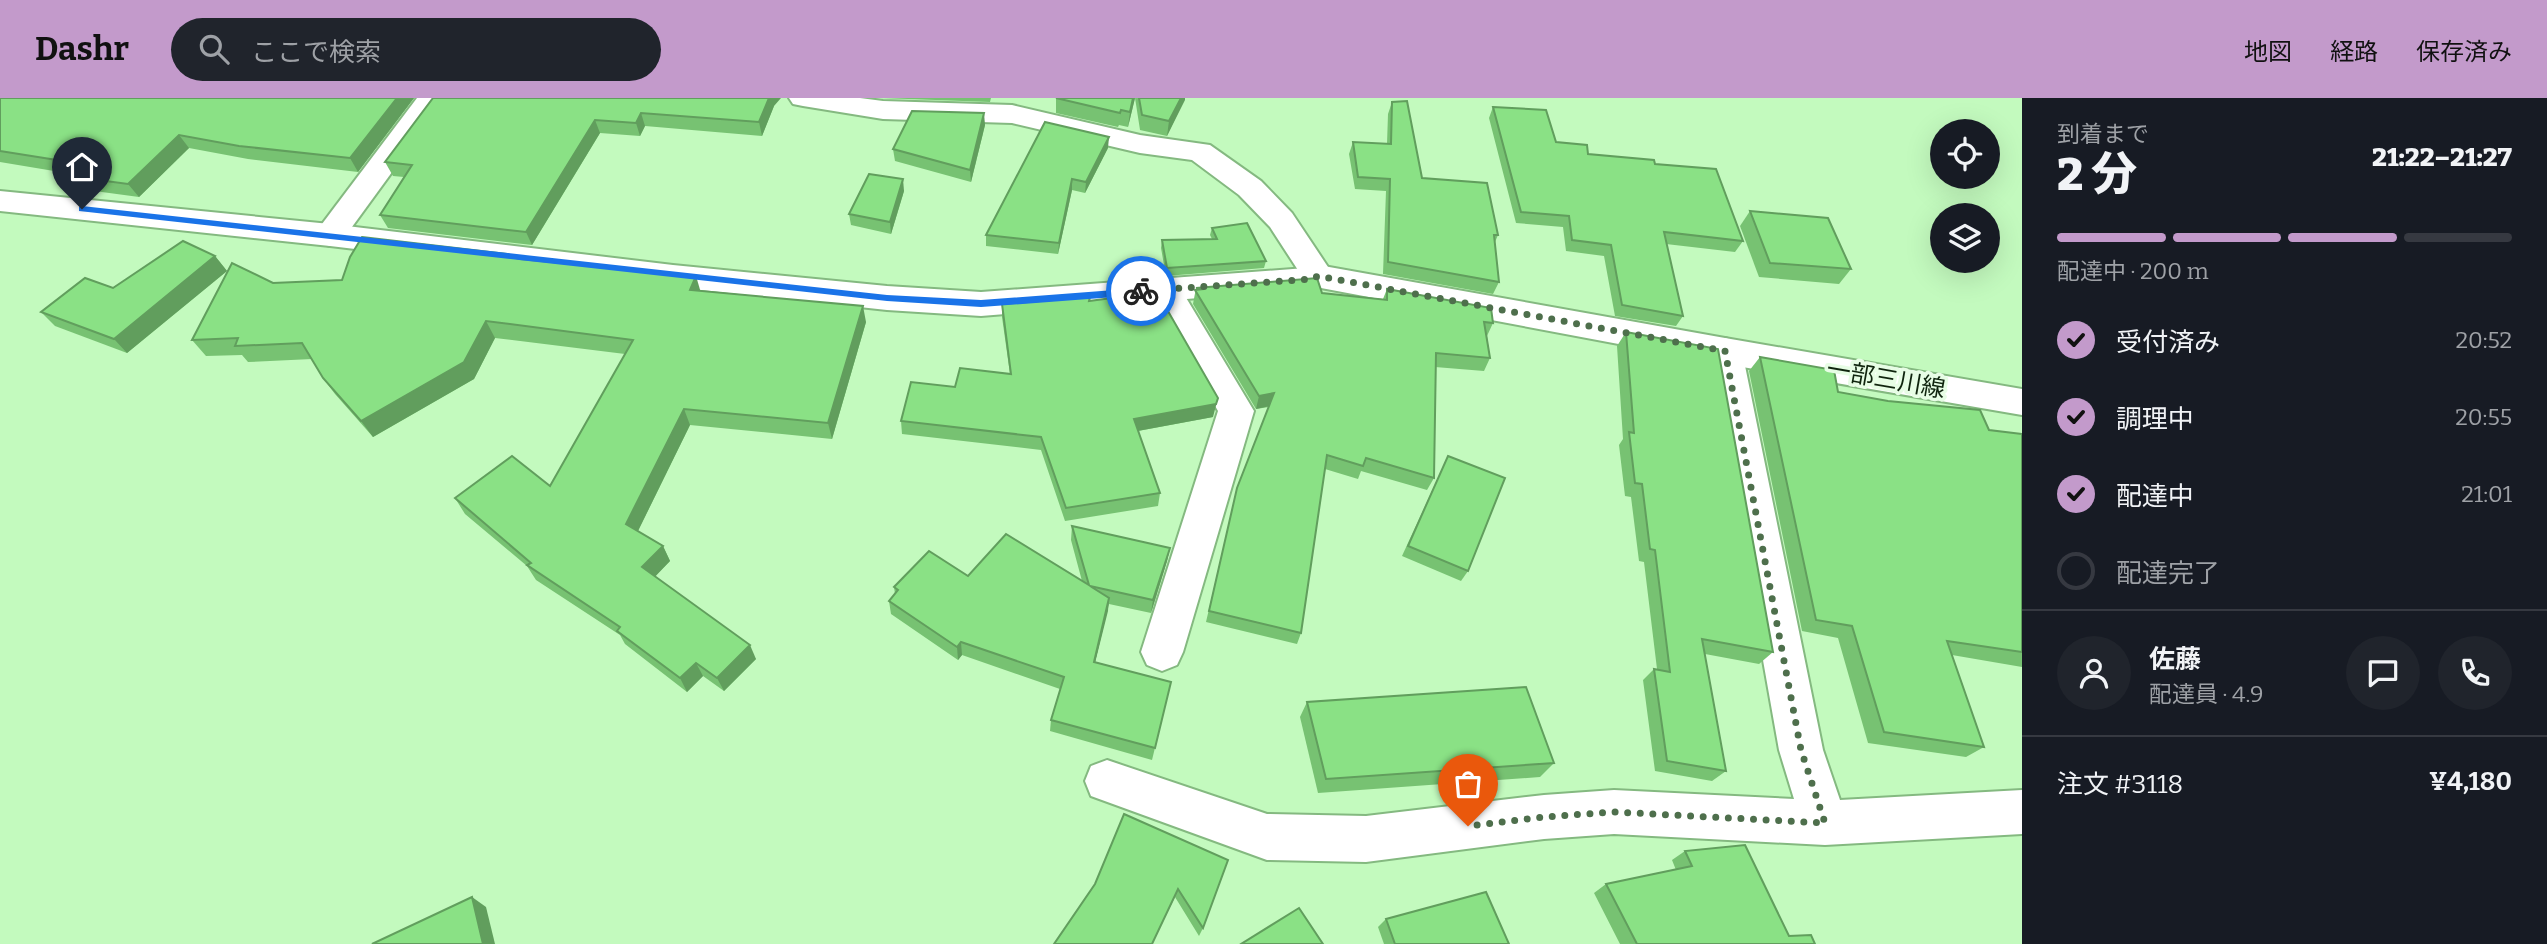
<!DOCTYPE html>
<html lang="ja">
<meta charset="utf-8">
<style>
body{margin:0;font-family:Bitter,"Noto Sans JP",serif;background:#20242c;color:#f1f3f6;height:100vh;display:flex;flex-direction:column;font-size:26px;white-space:nowrap}
*{box-sizing:border-box;margin:0}
p{font-size:23px;color:#9ea1a6}
.icon{flex:none;width:38px;height:38px;fill:none;stroke:currentColor;stroke-width:2;stroke-linecap:round;stroke-linejoin:round}
.map{position:relative;flex:1;overflow:hidden}
.details{display:flex;flex-direction:column;background:#171b24;width:525px}
.details>*{flex:none}
.fabs{position:absolute;left:1930px;top:21px;display:grid;gap:14px}
.fabs a{display:grid;place-items:center;width:70px;height:70px;border-radius:50%;background:#171b24;box-shadow:0 7px 28px #0002;font-size:35px}
.pin{position:absolute;display:grid;place-items:center;width:60px;height:60px;color:#fff;margin:-72px -30px;border-radius:50% 50% 50% 0;rotate:-45deg;box-shadow:0 0 7px #0007}
.pin .icon{rotate:45deg}
.courier{position:absolute;display:grid;place-items:center;width:70px;height:70px;margin:-35px;border:5px solid #1a73e8;border-radius:50%;background:#fff;color:#222;box-shadow:0 2px 9px #0007}
.overview em{font-style:normal;font-weight:800}
.overview div{display:flex;flex-direction:column-reverse}
.overview{display:flex;align-items:center;justify-content:space-between;height:119px;padding:0 35px}
h1{font-size:46px;font-weight:800;line-height:52px}
.bar{display:grid;grid-template-columns:repeat(4,1fr);gap:10px 7px;align-content:center;height:84px;padding:0 35px}
.bar i{height:9px;border-radius:5px;background:#363941}
.bar .current{background:#c39acb}
.bar p{grid-column:span 4}
.line{display:flex;align-items:center;gap:18px;padding:0 35px;border-top:2px solid #363941}
.line div{flex:1}
.round{display:grid;place-items:center;flex:none;width:74px;height:74px;border-radius:37px;background:#20242c}
ol{padding:0 35px;list-style:none}
li{display:flex;align-items:center;gap:21px;height:77px}
li p{margin-inline-start:auto}
li .icon{padding:7px;border-radius:50%;background:#c39acb;color:#111;stroke-width:4}
li:last-child{color:#9ea1a6}
li i{width:38px;height:38px;border:4px solid #363941;border-radius:50%}
header{display:flex;align-items:center;gap:42px;box-sizing:border-box;height:98px;padding:0 35px;background:#c39acb;color:#111}
header strong{font-size:33px}
nav{display:flex;gap:38px;margin-inline-start:auto;font-size:24px}
.search{width:490px;height:63px;background:#20242c;display:flex;align-items:center;gap:18px;box-sizing:border-box;padding:0 24px;border-radius:38px;color:#9ea1a6;font-size:26px}
main{display:flex;flex:1;min-height:0}
.map>svg:first-child{display:block}
.lines{fill:none;stroke-linecap:round;stroke-linejoin:round}
.minor-casing{stroke:#84b980;stroke-width:4}
.major-casing{stroke:#84b980;stroke-width:4}
.minor{fill:#fff;fill-rule:evenodd}
.major{fill:#fff;fill-rule:evenodd}
.wall{fill:#77c272}
.shaded-wall{fill:#619e5d}
.building{fill:#8ae185;stroke:#619e5d;stroke-width:2}
.route{fill:#1a73e8}
.done{stroke:#4e6f4c;stroke-width:7;stroke-dasharray:0 12.6}
.labels{text-anchor:middle;dominant-baseline:central;stroke-width:7;stroke-linejoin:round;paint-order:stroke}
.street-label{font-size:24px;fill:#0f240e;stroke:#e7fde5}
</style>
<header>
<strong>Dashr</strong>
<div class="search"><svg class="icon" aria-label="search" viewBox="0 0 24 24"><circle cx="10" cy="10" r="6"/><path d="M15 15l6 6"/></svg>ここで検索</div>
<nav><a>地図</a><a>経路</a><a>保存済み</a></nav>
</header>
<main>
<div class="map">
<svg width="2022" height="846" viewBox="0 0 2022 846">
<rect width="100%" height="100%" fill="#c3fabe"/>
<g class="lines">
<g class="minor-casing">
<g id="minor">
<path d="M417,0H446L341,144L330,148L319,144L314,137L319,130Z"/>
<path d="M789,0H860L883,3L1012,7L1140,37L1210,47L1261,83L1292,115L1334,178L1329,186L1318,189L1307,186L1270,129L1239,97L1192,62L1140,55L1012,25L883,21L803,8L793,6Z"/>
<path d="M1164,180L1176,183L1254,313L1183,554L1177,567L1162,573L1147,567L1141,554L1218,313L1148,191L1152,183Z"/>
<path d="M1725,240L1737,244L1742,253L1823,652L1840,702L2022,692V736L1825,747L1614,736L1544,741L1366,764L1267,762L1091,698L1085,683L1091,668L1107,662L1267,716L1366,718L1544,697L1614,692L1794,701L1779,652L1708,253L1713,244Z"/>
</g>
</g>
<g class="major-casing">
<path id="major" d="M0,93L330,126L673,167L887,188L981,194L1306,170L1318,167L1725,240L2022,291V317L1725,266L1321,190L981,218L887,212L673,189L330,148L0,113Z"/>
</g>
<use href="#minor" class="minor"/>
<use href="#major" class="major"/>
</g>
<g class="wall">
<path d="M0,0H414L358,74L248,61L189,50L139,99L87,92L76,79L78,77L0,64Z"/>
<path d="M433,0L774,8L762,38L645,28L640,38L600,35L532,147L388,130L380,117L404,79L393,78L385,64Z"/>
<path d="M881,0H991L990,4Z"/>
<path d="M1056,0H1135L1128,29L1119,27L1118,29L1056,15Z"/>
<path d="M1135,0H1185L1167,38L1140,32Z"/>
<path d="M1392,4L1422,80L1498,137L1495,144L1499,184L1493,196L1383,176L1386,93L1355,91L1349,56L1353,44L1387,46L1388,16Z"/>
<path d="M1493,9L1556,44L1588,56L1655,66L1743,143L1735,154L1666,146L1683,218L1676,228L1615,218L1604,158L1566,153L1563,129L1516,125L1489,20Z"/>
<path d="M985,27L971,84L895,63L893,51Z"/>
<path d="M1108,50L1085,95L1072,92L1058,156L986,148V137Z"/>
<path d="M904,93L891,136L851,127L849,116Z"/>
<path d="M1750,113L1851,171L1839,186L1759,179L1740,128Z"/>
<path d="M1212,130L1266,163L1264,170L1166,178L1161,150L1162,142L1212,141L1210,137Z"/>
<path d="M215,158L227,173L127,255L55,228L41,214L113,190Z"/>
<path d="M509,158L701,193L866,224L832,341L690,327L638,433L663,448L670,463L655,478L756,561L724,593L703,578L687,594L625,546L620,537L536,482L527,468L465,416L455,400L550,388L625,256L495,240L474,281L373,339L335,296L323,280L312,261L248,264L242,257L206,258L192,242L273,185L342,182Z"/>
<path d="M1196,190L1322,195L1383,201L1387,191L1493,225L1487,238L1490,260L1484,273L1435,269L1434,380L1427,392L1361,373L1358,381L1325,371L1301,535L1297,546L1206,524L1237,390L1269,309L1256,311L1193,206Z"/>
<path d="M1089,203L1213,319L1138,333L1160,395L1158,408L1065,423L1041,352L902,336L901,323L955,289L1010,276L1002,219V206Z"/>
<path d="M1626,234L1773,554L1759,566L1705,556L1726,673L1712,683L1655,673L1643,582L1654,571H1657L1644,464L1639,463L1631,399L1625,398L1619,347L1623,341L1617,248Z"/>
<path d="M1760,259L1838,294L1989,332L2022,336V569L1952,557L1984,649L1966,659L1868,645L1838,540L1802,533L1749,273Z"/>
<path d="M1448,358L1468,473L1461,483L1402,458Z"/>
<path d="M1072,428L1170,450L1167,463L1151,515L1109,506L1095,564L1171,584L1152,662L1050,633L1051,622L1060,591L962,557L958,562L891,516L889,503L895,496L894,489L968,478L1082,483L1071,442Z"/>
<path d="M1307,604L1554,665L1540,679L1318,695L1300,619Z"/>
<path d="M1685,753L1789,838L1815,846H1620L1594,795L1606,786L1676,772L1672,762Z"/>
<path d="M1228,762L1203,830L1199,838L1175,799L1152,846H1054L1095,786Z"/>
<path d="M1386,821L1509,846H1384L1378,829Z"/>
</g>
<g class="shaded-wall">
<path d="M397,0H414L358,74L350,60Z"/>
<path d="M769,0H781L774,8L762,38L759,24Z"/>
<path d="M1133,0H1135L1128,29L1130,14Z"/>
<path d="M1181,0H1185V2L1167,38L1169,23Z"/>
<path d="M641,15L645,28L640,38L636,25Z"/>
<path d="M984,15L985,27L971,84L970,72Z"/>
<path d="M595,22L600,35L532,147L526,134Z"/>
<path d="M179,37L189,50L139,99L128,86Z"/>
<path d="M1109,39L1108,50L1085,95L1086,84Z"/>
<path d="M903,81L904,93L891,136L890,124Z"/>
<path d="M1072,81V92L1058,156L1059,145Z"/>
<path d="M215,158L227,173L127,255L114,241Z"/>
<path d="M696,178L701,195L690,192Z"/>
<path d="M863,208L866,224L832,341L828,325Z"/>
<path d="M486,223L495,240L474,281L373,339L361,323Z"/>
<path d="M1274,295L1270,308L1256,311L1259,298Z"/>
<path d="M1218,300L1213,319L1132,334L1134,321Z"/>
<path d="M684,311L690,327L634,441L626,426Z"/>
<path d="M663,448L670,463L650,484L642,469Z"/>
<path d="M1170,450L1167,463L1151,515L1153,502Z"/>
<path d="M1109,500L1108,513L1092,577L1094,564Z"/>
<path d="M961,544L962,557L958,562L957,549Z"/>
<path d="M750,547L756,561L724,593L717,580Z"/>
<path d="M696,565L703,578L687,594L680,580Z"/>
<path d="M472,799L486,809L495,846H483Z"/>
</g>
<g class="building">
<path d="M0,0H397L350,60L239,48L179,37L128,86L76,79L88,67L0,53Z"/>
<path d="M433,0H769L759,24L641,15L636,25L595,22L526,134L380,117L412,67L385,64Z"/>
<path d="M1056,0H1133L1130,14L1121,12L1120,15Z"/>
<path d="M1139,0H1181L1169,23L1142,17Z"/>
<path d="M1407,3L1422,80L1487,85L1498,137H1494L1499,184L1388,164L1390,81L1358,79L1353,44L1391,46L1392,4Z"/>
<path d="M1493,9L1546,12L1556,44L1587,47L1588,56L1654,62L1655,66L1716,71L1743,143L1664,134L1683,218L1622,207L1611,147L1572,142L1569,118L1521,114Z"/>
<path d="M912,13L984,15L970,72L893,51Z"/>
<path d="M1045,24L1109,39L1086,84L1072,81L1059,145L986,137Z"/>
<path d="M869,76L903,81L890,124L849,116Z"/>
<path d="M1750,113L1828,120L1851,171L1770,165Z"/>
<path d="M1247,125L1266,163L1167,170L1162,142L1217,141L1212,130Z"/>
<path d="M362,139L508,156L507,158L520,161L696,178L690,192L863,208L828,325L684,311L626,426L663,448L642,469L750,547L717,580L696,565L680,580L617,533L620,529L527,467L531,465L455,400L512,358L550,388L633,242L486,223L464,264L361,323L323,280L302,245L235,248L238,240L192,242L232,165L273,185L342,182L350,159Z"/>
<path d="M183,143L215,158L114,241L41,214L85,180L113,190Z"/>
<path d="M1317,180L1322,195L1387,202V191L1491,210L1493,225L1484,224L1490,260L1436,255L1434,380L1366,360L1363,368L1327,357L1301,535L1209,513L1237,390L1274,295L1259,298L1195,192L1204,191L1196,190Z"/>
<path d="M1157,194L1218,300L1216,306L1134,321L1160,395L1066,410L1041,339L901,323L911,284L955,289L960,270L1011,276L1002,206L1090,199L1089,203Z"/>
<path d="M1626,234L1718,251L1773,554L1702,541L1726,673L1667,663L1654,571L1670,574L1655,452L1650,451L1642,386L1635,385L1629,334L1634,335Z"/>
<path d="M1760,259L1834,272L1838,294L1888,303L1980,312L1989,332L2022,336V554L1947,543L1984,649L1884,634L1852,528L1816,522Z"/>
<path d="M1448,358L1505,380L1468,473L1408,448Z"/>
<path d="M1072,428L1170,450L1153,502L1090,488L1109,500L1094,564L1171,584L1155,650L1051,622L1064,579L961,544L957,549L889,503L898,492L894,489L929,453L968,478L1006,436L1089,487Z"/>
<path d="M1526,589L1554,665L1326,681L1307,604Z"/>
<path d="M1124,716L1228,762L1203,830L1178,791L1152,846H1054L1095,786Z"/>
<path d="M1745,747L1789,838L1811,837L1815,846H1637L1606,786L1692,768L1685,753Z"/>
<path d="M1486,794L1509,846H1395L1386,821Z"/>
<path d="M472,799L483,846H372Z"/>
<path d="M1299,810L1323,846H1241Z"/>
</g>
<path class="route" d="M82,108L887,197L981,202L1141,190L1146,193L1141,197L981,209L887,203L79,113V109Z"/>
<g class="lines">
<path class="done" d="M1141,193L1312,181L1318,178L1725,253L1801,652L1825,725L1614,714L1544,719L1468,728"/>
</g>
<g class="labels">
<g class="street-label">
<text transform="translate(1886 281) rotate(10)">一部三川線</text>
</g>
</g>
</svg>
<div class="fabs">
<a><svg class="icon" aria-label="locate" viewBox="0 0 24 24"><circle cx="12" cy="12" r="6"/><path d="M12 2v4M12 18v4M2 12h4M18 12h4"/></svg></a>
<a><svg class="icon" aria-label="layers" viewBox="0 0 24 24"><path d="M12 4l9 5-9 5-9-5zM3 14l9 5 9-5"/></svg></a>
</div>
<div class="pin" style="left:1468px;top:728px;background:#ea580c"><svg class="icon" aria-label="bag" viewBox="0 0 24 24"><path d="M5 8h14l-1 12H6zM9 8a3 3 0 0 1 6 0"/></svg></div>
<div class="pin" style="left:82px;top:111px;background:#1f2937"><svg class="icon" aria-label="home" viewBox="0 0 24 24"><path d="M3 11l9-7 9 7M6 9v11h12V9"/></svg></div>
<div class="courier" style="left:1141px;top:193px"><svg class="icon" aria-label="bike" viewBox="0 0 24 24"><circle cx="6" cy="16" r="4"/><circle cx="18" cy="16" r="4"/><path d="M6 16l4-8h5l3 8M10 8l3 8H6M13 5h3"/></svg></div>
</div>
<section class="details">
<div class="overview"><div><h1>2 分</h1><p>到着まで</p></div><em>21:22–21:27</em></div>
<div class="bar"><i class="current"></i><i class="current"></i><i class="current"></i><i></i><p>配達中 · 200 m</p></div>
<ol>
<li><svg class="icon" aria-label="check" viewBox="0 0 24 24"><path d="M5 12l5 5 9-10"/></svg>受付済み<p>20:52</p></li>
<li><svg class="icon" aria-label="check" viewBox="0 0 24 24"><path d="M5 12l5 5 9-10"/></svg>調理中<p>20:55</p></li>
<li><svg class="icon" aria-label="check" viewBox="0 0 24 24"><path d="M5 12l5 5 9-10"/></svg>配達中<p>21:01</p></li>
<li><i></i>配達完了</li>
</ol>
<div class="line" style="height:126px"><a class="round"><svg class="icon" aria-label="person" viewBox="0 0 24 24"><circle cx="12" cy="8" r="4"/><path d="M4 21q1-7 8-7t8 7"/></svg></a><div><b>佐藤</b><p>配達員 · 4.9</p></div><a class="round"><svg class="icon" aria-label="chat" viewBox="0 0 24 24"><path d="M4 5h16v11H9l-5 4z"/></svg></a><a class="round"><svg class="icon" aria-label="phone" viewBox="0 0 24 24"><path d="M5 4h4l2 5-3 2q2 4 5 5l2-3 5 2v4C11 20 4 13 5 4z"/></svg></a></div>
<div class="line" style="height:91px"><div>注文 #3118</div><b>¥4,180</b></div>
</section>
</main>
